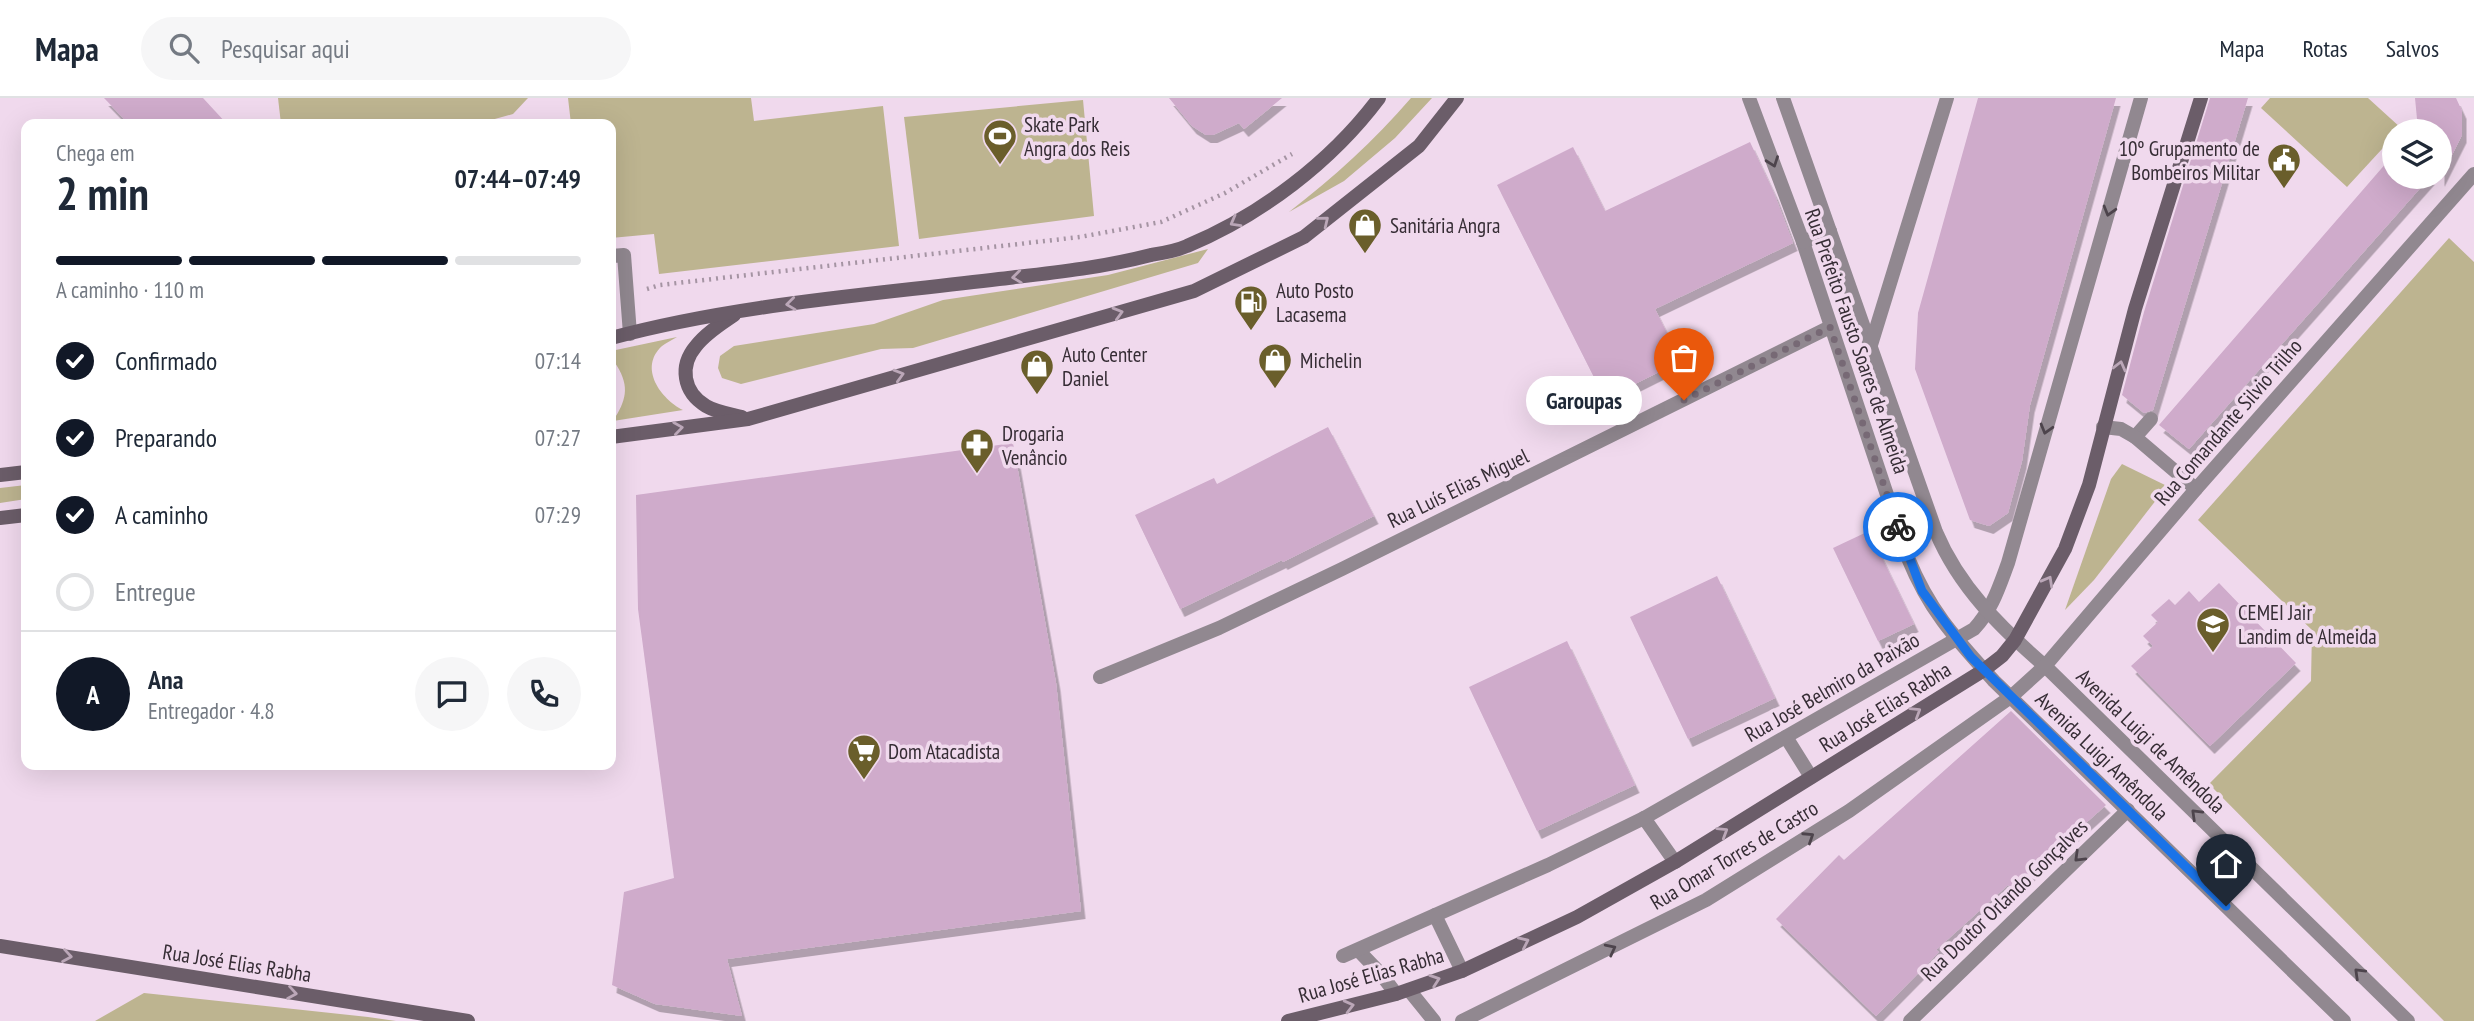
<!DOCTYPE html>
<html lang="pt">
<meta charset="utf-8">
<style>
body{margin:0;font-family:"PT Sans Narrow",sans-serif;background:#f6f6f7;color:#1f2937;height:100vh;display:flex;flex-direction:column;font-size:26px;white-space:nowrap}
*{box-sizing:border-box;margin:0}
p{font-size:23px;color:#747a83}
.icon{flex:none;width:38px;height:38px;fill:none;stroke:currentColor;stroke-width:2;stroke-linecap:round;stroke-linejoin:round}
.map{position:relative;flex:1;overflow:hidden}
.sheet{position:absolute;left:21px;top:21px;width:595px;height:651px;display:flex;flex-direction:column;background:#fff;border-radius:14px;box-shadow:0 7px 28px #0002}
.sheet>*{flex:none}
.controls{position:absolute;left:2382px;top:21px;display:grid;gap:14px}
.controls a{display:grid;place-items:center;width:70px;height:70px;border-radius:50%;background:#fff;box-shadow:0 7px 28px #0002;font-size:35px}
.pin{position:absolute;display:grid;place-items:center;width:60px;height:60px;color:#fff;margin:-72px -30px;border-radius:50% 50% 50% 0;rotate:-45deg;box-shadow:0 0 7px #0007}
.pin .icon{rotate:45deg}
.courier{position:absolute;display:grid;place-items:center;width:70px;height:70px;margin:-35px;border:5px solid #1a73e8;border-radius:50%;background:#fff;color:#222;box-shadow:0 2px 9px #0007}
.bubble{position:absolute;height:49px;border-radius:24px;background:#fff;box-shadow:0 7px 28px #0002;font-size:23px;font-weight:700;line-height:49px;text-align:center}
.head em{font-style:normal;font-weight:700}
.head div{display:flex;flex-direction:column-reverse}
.head{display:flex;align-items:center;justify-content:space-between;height:119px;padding:0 35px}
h1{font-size:46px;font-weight:700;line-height:52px}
.bar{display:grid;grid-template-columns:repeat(4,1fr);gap:10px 7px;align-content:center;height:84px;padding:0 35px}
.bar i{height:9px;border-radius:5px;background:#e0e1e3}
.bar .active{background:#111827}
.bar p{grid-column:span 4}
.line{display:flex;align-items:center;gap:18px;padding:0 35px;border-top:2px solid #e0e1e3}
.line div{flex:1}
.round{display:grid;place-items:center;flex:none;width:74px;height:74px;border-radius:37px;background:#f6f6f7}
ol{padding:0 35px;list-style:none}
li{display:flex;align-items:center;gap:21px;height:77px}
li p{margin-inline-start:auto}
li .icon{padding:7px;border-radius:50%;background:#111827;color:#fff;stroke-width:4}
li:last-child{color:#747a83}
li i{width:38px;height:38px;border:4px solid #e0e1e3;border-radius:50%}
header{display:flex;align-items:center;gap:42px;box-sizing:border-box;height:98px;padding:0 35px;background:#fff;border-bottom:2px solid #e0e1e3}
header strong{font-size:33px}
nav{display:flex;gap:38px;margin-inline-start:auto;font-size:24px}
.search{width:490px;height:63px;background:#f6f6f7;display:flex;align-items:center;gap:18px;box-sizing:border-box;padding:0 24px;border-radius:38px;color:#747a83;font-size:26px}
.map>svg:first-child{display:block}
.green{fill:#bdb490}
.building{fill:#cfabcb;filter:url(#shadow)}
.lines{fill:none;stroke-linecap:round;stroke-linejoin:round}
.path{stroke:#a594a3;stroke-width:4.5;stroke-dasharray:2 5;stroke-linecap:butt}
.lane{stroke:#918890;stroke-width:14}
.street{stroke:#918890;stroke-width:14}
.secondary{stroke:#6b5d69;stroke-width:14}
.oneway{stroke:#4d444c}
.oneway2{stroke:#bba7b8}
.done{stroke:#776975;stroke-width:7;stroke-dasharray:0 12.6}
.route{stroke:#1a73e8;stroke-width:9}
.labels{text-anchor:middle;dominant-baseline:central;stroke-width:7;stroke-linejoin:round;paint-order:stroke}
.poi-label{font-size:21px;fill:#362d35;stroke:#f0d9ed;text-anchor:start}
.street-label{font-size:21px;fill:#362d35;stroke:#f0d9ed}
</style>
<header>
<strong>Mapa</strong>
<div class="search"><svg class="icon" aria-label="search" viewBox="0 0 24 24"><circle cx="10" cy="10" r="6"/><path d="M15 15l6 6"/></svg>Pesquisar aqui</div>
<nav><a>Mapa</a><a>Rotas</a><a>Salvos</a></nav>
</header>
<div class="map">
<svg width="2474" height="923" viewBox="0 0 2474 923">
<defs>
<filter id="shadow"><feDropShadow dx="4.5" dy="8" stdDeviation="0" flood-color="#0004"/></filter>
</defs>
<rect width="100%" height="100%" fill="#f0d9ed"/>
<g class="green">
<path d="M278,0H528L513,16L477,26H281Z"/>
<path d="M568,0H751L754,23L883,8L899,148L659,176L654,136L611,140V26H571Z"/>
<path d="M1411,0H1432L1395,40L1344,83L1289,114C1334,79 1374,43 1411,0Z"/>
<path d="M2270,0H2368L2401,30L2394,33V38L2347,89L2261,10Z"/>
<path d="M1083,2L1094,118L919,141L904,19Z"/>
<path d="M2449,140L2474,164V923H2444L2209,686L2311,583L2312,532L2198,422Z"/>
<path d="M1208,151L1198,165L913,250L881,251L741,286L722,280L718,270L720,258L734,248L874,226L943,202L1108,177Z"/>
<path d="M677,239C672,242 666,245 662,248C638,270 661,301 683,312L613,323C626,303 630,289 617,268C613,261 611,261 611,253Z"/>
<path d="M2122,366L2167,388L2094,482L2065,512L2111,381Z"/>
<path d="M26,387V401L0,405V390Z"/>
<path d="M144,895L368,919L396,923H95Z"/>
</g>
<g class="building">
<path d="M104,0H203L227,26H129Z"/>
<path d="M1169,0H1282L1244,31L1239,25L1213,37H1206L1192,28Z"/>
<path d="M1978,0H2116L2030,307L2022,363L2008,415L1989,428L1970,422L1915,271L1918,215Z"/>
<path d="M2210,0H2248L2153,312L2144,315L2122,297L2144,214Z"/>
<path d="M2415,0H2456L2462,13V37L2440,81V33H2414L2417,21Z"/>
<path d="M1750,44L1774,95L1793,145L1655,211L1681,263L1605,301L1497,87L1573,49L1605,113Z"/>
<path d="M2394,56V79H2430L2189,351L2159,327Z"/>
<path d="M1328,329L1374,418L1283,464L1282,462L1180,511L1135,417L1214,380L1217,386Z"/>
<path d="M1013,345L1056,585L1081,813L727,861L742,918L655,906L612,887L624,794L674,780L638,511L636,397Z"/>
<path d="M1869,433L1914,526L1878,543L1833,450Z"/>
<path d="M1717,478L1775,600L1688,641L1630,519Z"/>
<path d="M2219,485L2296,565L2210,648L2131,568L2153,548L2143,538L2158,524L2151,517L2169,501L2175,507L2189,493L2199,504Z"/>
<path d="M1567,543L1635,687L1537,733L1469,589Z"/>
<path d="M2011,613L2106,707L2012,791L2008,787L1936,852L1939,854L1876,918L1776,821L1839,757L1844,762Z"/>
</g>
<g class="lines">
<path class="path" d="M647,191L660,187L1080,139L1161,124L1225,95L1292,56"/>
<g class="lane">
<path d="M611,158L624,157L630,236"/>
<path d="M2135,339L2151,321"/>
<path d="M1786,639L1811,679"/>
<path d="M1644,720L1675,764"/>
<path d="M1435,817L1462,873"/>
<path d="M1358,852L1381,876L1396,896"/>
<path d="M1343,858L1548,767L1644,720L1974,531C1992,512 1999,489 2008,465L2141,0"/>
</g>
<g class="street">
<path d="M1749,0L1803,144L1908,460C1930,514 1956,541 1994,583L2344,923"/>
<path d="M1783,0L1936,434C1959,489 2001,530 2045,568L2408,923"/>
<path d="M1803,144L1830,133"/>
<path d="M1871,247L1947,0"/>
<path d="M2103,329L2121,331L2135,339L2196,391"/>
<path d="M1100,579L1219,530L1342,471L1830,229"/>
<path d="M1409,892L1434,923"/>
<path d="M1462,923L1706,802L1849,713L2012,598L2045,568L2196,391L2474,76"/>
<path d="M1910,923L2128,712"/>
</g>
<g class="secondary">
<path d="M734,217C721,226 706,235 696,248C679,268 683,294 706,308C716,314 730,316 742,319"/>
<path d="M611,240C737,206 870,197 999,181C1051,175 1101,170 1151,157C1163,155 1176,153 1187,148C1261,117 1331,64 1379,0"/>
<path d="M611,339L748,321L1194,193L1304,139L1419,48L1457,0"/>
<path d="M0,377L26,374"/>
<path d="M0,420L26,417"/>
<path d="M0,848L468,923"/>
<path d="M1288,923L1396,896L1462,873L1577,819L1675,764L1984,572L2002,558L2015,542L2065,451L2089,387L2135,211L2201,0"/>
</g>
</g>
<defs><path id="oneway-chevron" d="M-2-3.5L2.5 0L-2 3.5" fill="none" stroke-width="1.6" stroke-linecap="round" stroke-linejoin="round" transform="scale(1.75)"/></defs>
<g class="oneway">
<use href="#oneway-chevron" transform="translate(1773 64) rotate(70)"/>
<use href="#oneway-chevron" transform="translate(2109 113) rotate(106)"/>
<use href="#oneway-chevron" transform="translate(2046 331) rotate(106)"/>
<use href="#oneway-chevron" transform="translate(2196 716) rotate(-136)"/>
<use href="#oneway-chevron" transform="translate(1809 739) rotate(-33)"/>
<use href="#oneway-chevron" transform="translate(2079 759) rotate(136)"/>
<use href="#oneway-chevron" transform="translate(1611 851) rotate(-27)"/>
<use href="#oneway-chevron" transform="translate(2359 875) rotate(-136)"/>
</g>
<g class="oneway2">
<use href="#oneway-chevron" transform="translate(1324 123) rotate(-39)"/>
<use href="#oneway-chevron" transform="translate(1235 124) rotate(151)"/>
<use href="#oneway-chevron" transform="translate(1017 179) rotate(173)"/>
<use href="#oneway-chevron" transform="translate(791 206) rotate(173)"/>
<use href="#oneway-chevron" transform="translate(1118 215) rotate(-16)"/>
<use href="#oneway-chevron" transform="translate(2120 268) rotate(-76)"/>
<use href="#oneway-chevron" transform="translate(899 277) rotate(-16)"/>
<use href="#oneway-chevron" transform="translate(678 330) rotate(-8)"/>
<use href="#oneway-chevron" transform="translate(2048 483) rotate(-61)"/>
<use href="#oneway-chevron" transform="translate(1916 614) rotate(-32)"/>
<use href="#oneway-chevron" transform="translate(1723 734) rotate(-32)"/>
<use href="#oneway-chevron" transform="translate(1524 844) rotate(-25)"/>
<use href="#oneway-chevron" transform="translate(67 858) rotate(9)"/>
<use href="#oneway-chevron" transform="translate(1435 882) rotate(-19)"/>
<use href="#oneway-chevron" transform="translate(292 895) rotate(9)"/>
<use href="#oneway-chevron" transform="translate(1349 908) rotate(-14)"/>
</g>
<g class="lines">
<path class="done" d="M1684,302L1830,229L1898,429"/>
<path class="route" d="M1898,429L1922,493L1971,559L2226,808"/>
</g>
<defs>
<g id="stadium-pin" transform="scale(1.75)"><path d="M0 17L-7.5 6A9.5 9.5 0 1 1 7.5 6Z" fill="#6a5e2b" stroke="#f0d9ed"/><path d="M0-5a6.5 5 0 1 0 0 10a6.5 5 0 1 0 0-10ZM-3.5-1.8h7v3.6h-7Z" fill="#fff"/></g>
<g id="civic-pin" transform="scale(1.75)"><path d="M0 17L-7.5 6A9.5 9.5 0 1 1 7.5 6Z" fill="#6a5e2b" stroke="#f0d9ed"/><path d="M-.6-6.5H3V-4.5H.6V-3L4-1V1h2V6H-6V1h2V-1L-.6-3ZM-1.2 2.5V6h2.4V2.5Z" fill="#fff"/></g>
<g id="shop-pin" transform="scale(1.75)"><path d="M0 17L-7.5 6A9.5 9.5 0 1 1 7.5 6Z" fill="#6a5e2b" stroke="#f0d9ed"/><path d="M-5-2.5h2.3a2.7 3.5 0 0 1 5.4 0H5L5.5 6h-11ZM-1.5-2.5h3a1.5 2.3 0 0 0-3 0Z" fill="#fff"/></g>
<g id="fuel-pin" transform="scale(1.75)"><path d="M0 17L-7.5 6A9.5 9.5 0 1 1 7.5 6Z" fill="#6a5e2b" stroke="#f0d9ed"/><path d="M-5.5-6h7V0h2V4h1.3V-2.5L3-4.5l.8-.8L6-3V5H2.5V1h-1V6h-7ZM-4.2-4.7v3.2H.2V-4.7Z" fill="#fff"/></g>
<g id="pharmacy-pin" transform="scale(1.75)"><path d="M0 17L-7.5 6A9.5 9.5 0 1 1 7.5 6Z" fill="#6a5e2b" stroke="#f0d9ed"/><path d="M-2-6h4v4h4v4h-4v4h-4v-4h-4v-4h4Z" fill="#fff"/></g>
<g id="school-pin" transform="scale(1.75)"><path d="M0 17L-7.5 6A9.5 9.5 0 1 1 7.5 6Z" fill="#6a5e2b" stroke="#f0d9ed"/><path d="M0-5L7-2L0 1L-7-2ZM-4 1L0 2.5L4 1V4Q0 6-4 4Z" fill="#fff"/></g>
<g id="supermarket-pin" transform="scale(1.75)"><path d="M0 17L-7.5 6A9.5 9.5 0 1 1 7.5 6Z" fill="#6a5e2b" stroke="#f0d9ed"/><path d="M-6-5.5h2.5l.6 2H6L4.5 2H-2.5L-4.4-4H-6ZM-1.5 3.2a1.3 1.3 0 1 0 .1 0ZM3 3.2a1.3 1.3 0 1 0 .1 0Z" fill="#fff"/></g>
</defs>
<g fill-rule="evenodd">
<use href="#stadium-pin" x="1000" y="38"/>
<use href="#civic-pin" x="2284" y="62"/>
<use href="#shop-pin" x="1365" y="127"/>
<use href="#fuel-pin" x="1251" y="204"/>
<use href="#shop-pin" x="1275" y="262"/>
<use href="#shop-pin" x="1037" y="268"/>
<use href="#pharmacy-pin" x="977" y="347"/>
<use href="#school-pin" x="2213" y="526"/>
<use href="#supermarket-pin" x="864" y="653"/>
</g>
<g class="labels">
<g class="poi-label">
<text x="1024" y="26">Skate Park<tspan x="1024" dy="24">Angra dos Reis</tspan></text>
<text x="2260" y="50" text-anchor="end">10º Grupamento de<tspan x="2260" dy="24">Bombeiros Militar</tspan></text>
<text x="1390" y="127">Sanitária Angra</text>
<text x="1276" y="192">Auto Posto<tspan x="1276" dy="24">Lacasema</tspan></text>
<text x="1062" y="256">Auto Center<tspan x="1062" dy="24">Daniel</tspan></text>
<text x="1300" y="262">Michelin</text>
<text x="1002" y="335">Drogaria<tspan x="1002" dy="24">Venâncio</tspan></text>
<text x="2238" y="514">CEMEI Jair<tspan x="2238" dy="24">Landim de Almeida</tspan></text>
<text x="888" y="653">Dom Atacadista</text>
</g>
<g class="street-label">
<text transform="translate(1857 243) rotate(71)">Rua Prefeito Fausto Soares de Almeida</text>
<text transform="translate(2228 324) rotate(-49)">Rua Comandante Silvio Trilho</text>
<text transform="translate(1458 390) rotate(-26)">Rua Luís Elias Miguel</text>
<text transform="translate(1832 589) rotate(-30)">Rua José Belmiro da Paixão</text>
<text transform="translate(1885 609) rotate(-32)">Rua José Elias Rabha</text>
<text transform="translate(2151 643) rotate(44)">Avenida Luigi de Amêndola</text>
<text transform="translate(2102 658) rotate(44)">Avenida Luigi Amêndola</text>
<text transform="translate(1734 757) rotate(-31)">Rua Omar Torres de Castro</text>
<text transform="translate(2004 802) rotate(-44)">Rua Doutor Orlando Gonçalves</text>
<text transform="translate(237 865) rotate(9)">Rua José Elias Rabha</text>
<text transform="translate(1371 877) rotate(-16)">Rua José Elias Rabha</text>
</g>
</g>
</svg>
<div class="controls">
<a><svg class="icon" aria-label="layers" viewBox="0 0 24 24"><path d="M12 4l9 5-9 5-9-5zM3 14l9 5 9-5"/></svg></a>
</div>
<div class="pin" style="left:1684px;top:302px;background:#ea580c"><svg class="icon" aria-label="bag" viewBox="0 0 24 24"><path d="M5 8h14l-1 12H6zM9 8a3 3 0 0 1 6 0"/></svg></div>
<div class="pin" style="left:2226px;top:808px;background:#1f2937"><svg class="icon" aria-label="home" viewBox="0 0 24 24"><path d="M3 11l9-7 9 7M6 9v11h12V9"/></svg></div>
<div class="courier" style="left:1898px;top:429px"><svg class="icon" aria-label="bike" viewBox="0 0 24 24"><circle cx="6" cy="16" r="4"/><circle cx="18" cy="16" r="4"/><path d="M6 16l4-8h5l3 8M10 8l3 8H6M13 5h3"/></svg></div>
<div class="bubble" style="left:1526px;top:278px;width:116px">Garoupas</div>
<section class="sheet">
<div class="head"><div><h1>2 min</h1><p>Chega em</p></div><em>07:44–07:49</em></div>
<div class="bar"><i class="active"></i><i class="active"></i><i class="active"></i><i></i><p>A caminho · 110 m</p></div>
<ol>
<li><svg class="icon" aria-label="check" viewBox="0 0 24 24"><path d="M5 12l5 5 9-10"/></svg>Confirmado<p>07:14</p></li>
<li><svg class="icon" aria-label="check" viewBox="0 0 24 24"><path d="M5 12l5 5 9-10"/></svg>Preparando<p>07:27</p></li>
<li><svg class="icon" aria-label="check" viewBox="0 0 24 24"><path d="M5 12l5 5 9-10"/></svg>A caminho<p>07:29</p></li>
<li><i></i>Entregue</li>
</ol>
<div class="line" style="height:126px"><b class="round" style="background:#111827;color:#fff">A</b><div><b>Ana</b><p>Entregador · 4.8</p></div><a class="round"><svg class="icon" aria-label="chat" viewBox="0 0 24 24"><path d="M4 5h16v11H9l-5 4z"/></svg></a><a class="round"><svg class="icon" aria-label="phone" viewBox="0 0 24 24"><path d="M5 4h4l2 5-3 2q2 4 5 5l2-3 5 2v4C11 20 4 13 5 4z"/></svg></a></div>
</section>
</div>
